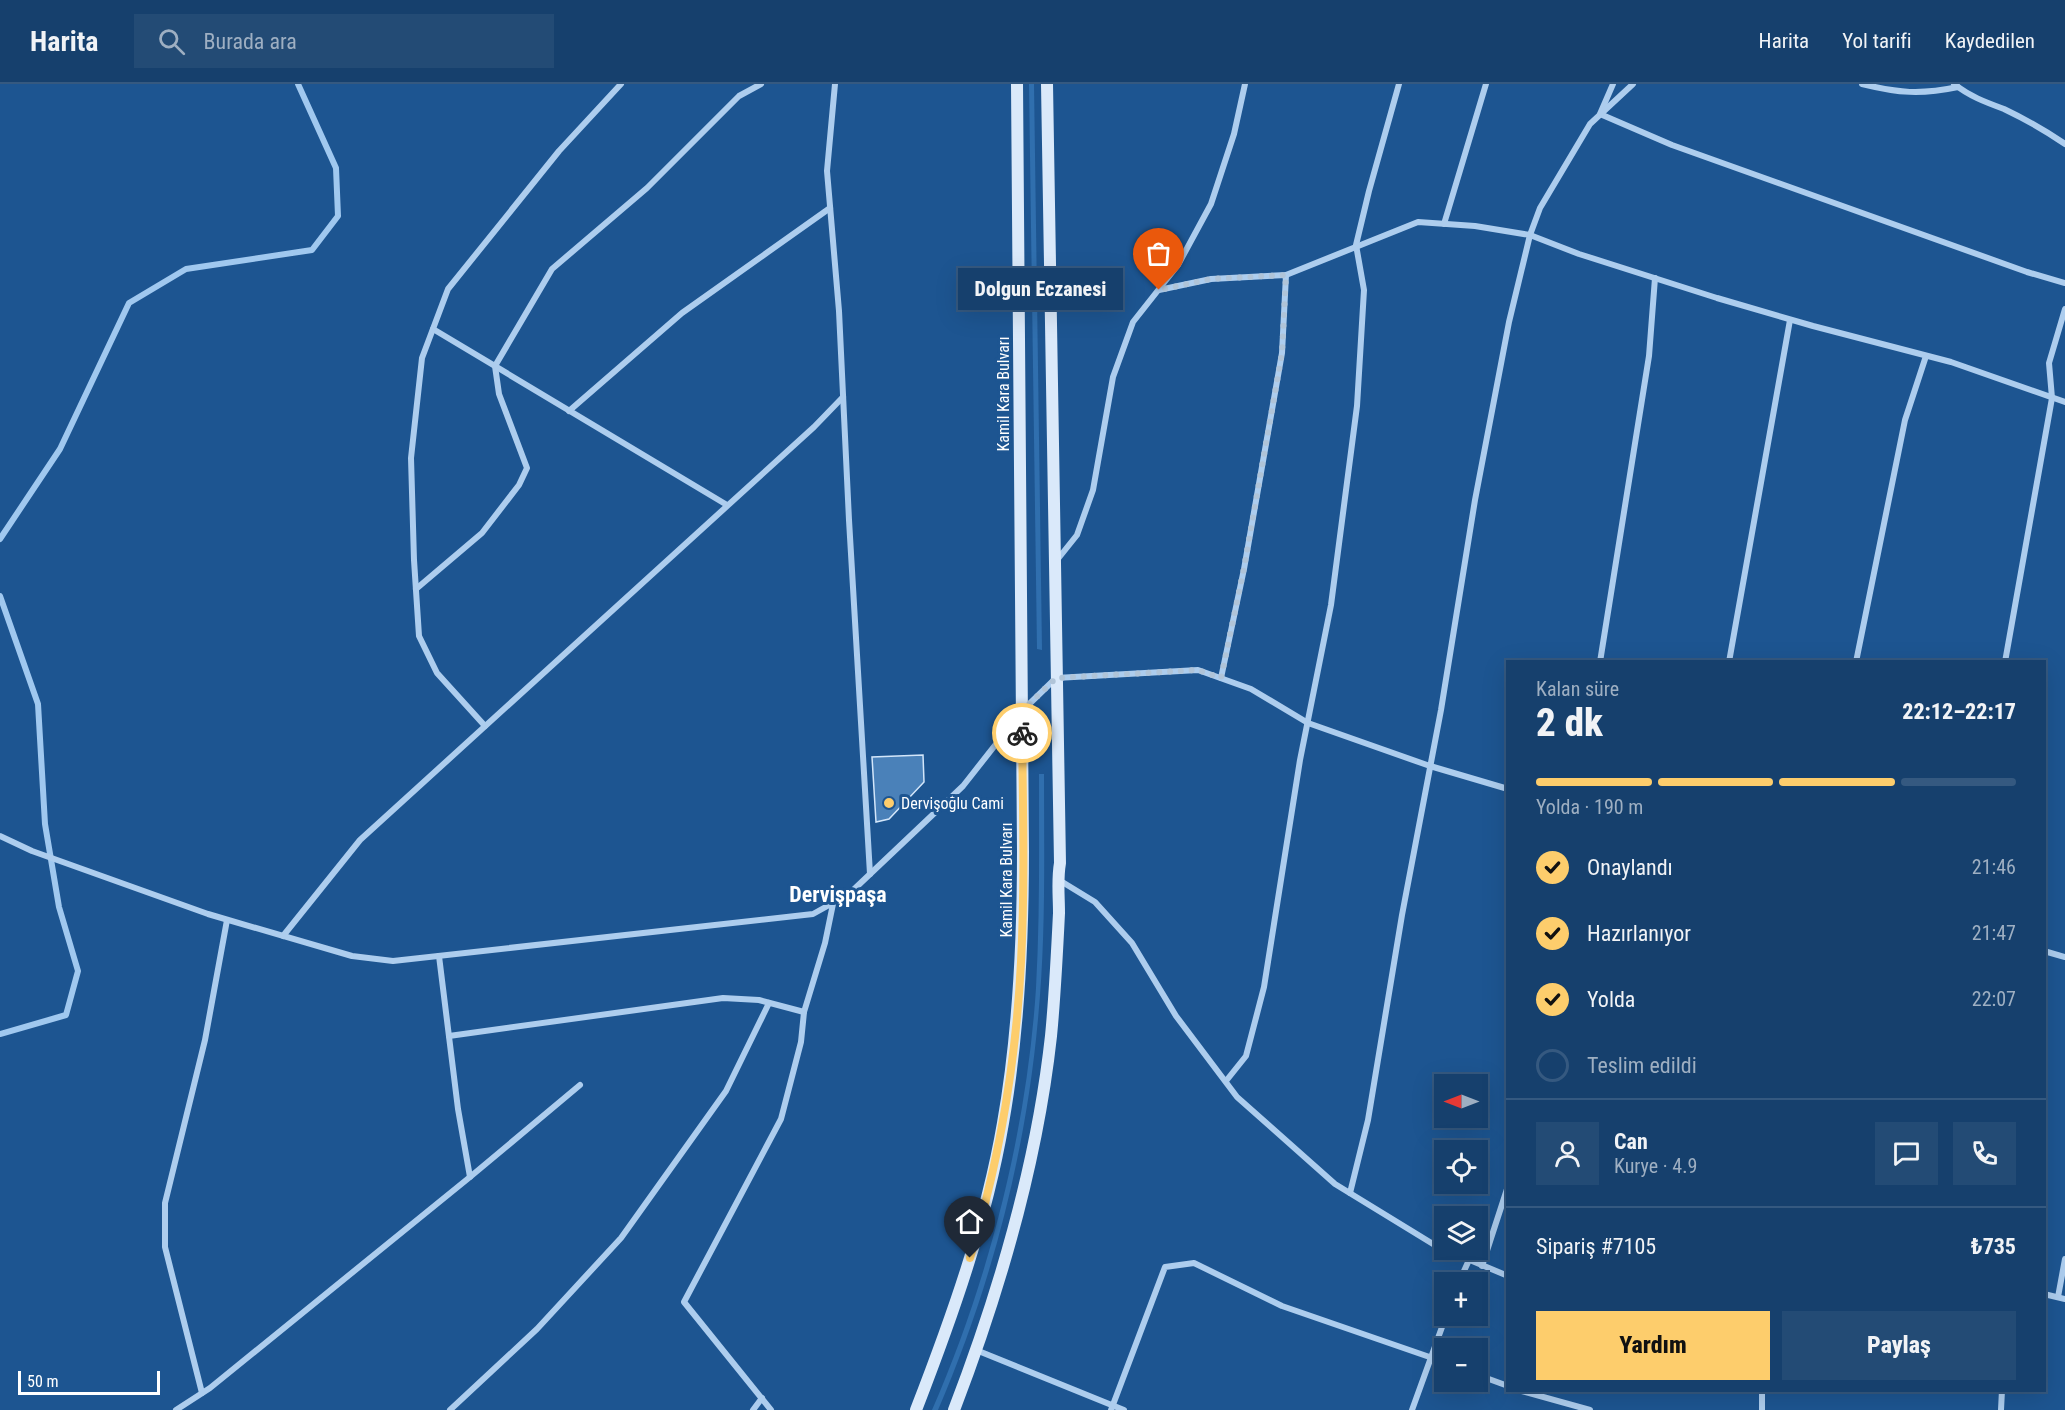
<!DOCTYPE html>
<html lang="tr">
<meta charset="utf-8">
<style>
body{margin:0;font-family:"Roboto Condensed",sans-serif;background:#234b75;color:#f1f3f6;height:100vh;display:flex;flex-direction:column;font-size:22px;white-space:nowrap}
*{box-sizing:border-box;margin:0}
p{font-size:20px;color:#9eafc2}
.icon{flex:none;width:33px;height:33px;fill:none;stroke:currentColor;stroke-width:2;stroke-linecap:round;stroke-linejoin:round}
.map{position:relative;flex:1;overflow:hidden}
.side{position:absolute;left:1506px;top:576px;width:540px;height:732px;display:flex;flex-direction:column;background:#16406d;border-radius:0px;box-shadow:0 6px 24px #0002,0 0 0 2px #355980}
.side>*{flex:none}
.needle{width:39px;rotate:270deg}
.controls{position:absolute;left:1434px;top:990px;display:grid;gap:12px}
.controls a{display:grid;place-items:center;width:54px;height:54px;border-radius:0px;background:#16406d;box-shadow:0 6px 24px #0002,0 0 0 2px #355980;font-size:30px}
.scale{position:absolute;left:18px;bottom:15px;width:142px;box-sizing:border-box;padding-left:6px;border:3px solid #fff;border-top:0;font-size:16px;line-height:21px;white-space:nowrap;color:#fff;-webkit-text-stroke:4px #1d5591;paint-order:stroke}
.pin{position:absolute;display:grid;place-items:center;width:51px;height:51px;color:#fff;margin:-62px -26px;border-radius:50% 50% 50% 0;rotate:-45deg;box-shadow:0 0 6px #0007}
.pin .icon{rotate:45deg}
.courier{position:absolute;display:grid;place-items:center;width:60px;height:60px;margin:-30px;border:4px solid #fdcd6c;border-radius:50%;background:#fff;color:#222;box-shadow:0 2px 8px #0007}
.bubble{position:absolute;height:42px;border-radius:0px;background:#16406d;box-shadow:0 6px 24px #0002,0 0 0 2px #355980;font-size:20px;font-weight:800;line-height:42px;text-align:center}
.summary em{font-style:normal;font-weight:800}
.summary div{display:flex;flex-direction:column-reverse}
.summary{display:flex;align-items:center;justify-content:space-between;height:102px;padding:0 30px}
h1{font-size:39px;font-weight:800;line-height:45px}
.bar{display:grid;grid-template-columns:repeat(4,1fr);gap:9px 6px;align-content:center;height:72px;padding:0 30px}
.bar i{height:8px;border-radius:4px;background:#355980}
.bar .on{background:#fdcd6c}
.bar p{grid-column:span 4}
.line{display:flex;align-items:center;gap:15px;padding:0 30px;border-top:2px solid #355980}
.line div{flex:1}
.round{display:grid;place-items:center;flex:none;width:63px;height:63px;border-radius:0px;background:#234b75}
ol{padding:0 30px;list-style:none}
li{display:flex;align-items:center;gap:18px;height:66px}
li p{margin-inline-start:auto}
li .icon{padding:6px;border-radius:50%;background:#fdcd6c;color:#111;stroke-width:4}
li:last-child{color:#9eafc2}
li i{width:33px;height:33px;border:3px solid #355980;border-radius:50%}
.primary-button{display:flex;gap:12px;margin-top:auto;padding:12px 30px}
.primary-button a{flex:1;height:69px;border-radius:0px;background:#fdcd6c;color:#111;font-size:24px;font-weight:800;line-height:69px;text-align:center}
.primary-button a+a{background:#234b75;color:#f1f3f6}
header{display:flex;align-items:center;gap:36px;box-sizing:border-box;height:84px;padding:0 30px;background:#16406d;border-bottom:2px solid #355980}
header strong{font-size:28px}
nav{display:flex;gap:33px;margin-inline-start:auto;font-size:21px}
.search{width:420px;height:54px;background:#234b75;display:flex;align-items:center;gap:15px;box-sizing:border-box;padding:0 21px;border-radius:0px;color:#9eafc2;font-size:22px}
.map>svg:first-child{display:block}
.green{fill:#306fae}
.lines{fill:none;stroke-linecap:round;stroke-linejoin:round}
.stream{stroke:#a0c8ef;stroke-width:6}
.building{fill:#4a81b9;stroke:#d3e6fa;stroke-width:1.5}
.minor{stroke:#adcdee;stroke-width:6}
.secondary{stroke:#dae9fa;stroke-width:12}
.done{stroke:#b0c4d8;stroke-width:6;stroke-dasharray:0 10.8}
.route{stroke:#fdcd6c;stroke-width:8}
.poi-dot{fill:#fdcd6c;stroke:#1d5591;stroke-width:2}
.labels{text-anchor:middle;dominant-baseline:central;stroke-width:6;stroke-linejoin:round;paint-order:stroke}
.street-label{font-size:16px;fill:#fff;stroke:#1d5591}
.poi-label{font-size:16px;fill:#fff;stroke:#1d5591;text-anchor:start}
.district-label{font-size:22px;font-weight:bold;fill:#fff;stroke:#1d5591}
</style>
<header>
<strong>Harita</strong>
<div class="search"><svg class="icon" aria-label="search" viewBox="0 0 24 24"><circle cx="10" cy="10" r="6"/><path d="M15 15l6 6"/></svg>Burada ara</div>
<nav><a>Harita</a><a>Yol tarifi</a><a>Kaydedilen</a></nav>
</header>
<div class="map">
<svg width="2065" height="1326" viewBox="0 0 2065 1326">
<rect width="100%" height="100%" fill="#1d5591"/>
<g class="green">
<path d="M1029,0H1034L1042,566L1037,565Z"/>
<path d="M1039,690H1044C1044,771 1046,854 1038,935C1026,1069 991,1203 938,1326H932C989,1196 1027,1045 1036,904C1040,833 1039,761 1039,690Z"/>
</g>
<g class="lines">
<g class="stream">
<path d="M0,455L60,365L129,219L186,185L312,166L338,132L336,84L298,0"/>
<path d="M0,512L38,620L45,740L59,823L78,887L66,931L0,950"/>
</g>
</g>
<path class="building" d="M923,671L924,698L889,735L876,738L872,673Z"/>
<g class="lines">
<g class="minor">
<path d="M835,0L827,87L839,227L849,436L870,790"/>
<path d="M1613,0L1600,30L1672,61L2027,188L2065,199"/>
<path d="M1862,0C1899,9 1920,11 1958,3"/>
<path d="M1954,0C1969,12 1985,18 2004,25C2025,35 2046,47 2065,60"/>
<path d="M1444,140L1486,0"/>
<path d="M1159,206L1211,195L1286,191L1418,138L1475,142L1530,151L1579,170L1717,214L1813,242L1951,278L2065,318"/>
<path d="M433,245L727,421"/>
<path d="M569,327L682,229L830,124"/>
<path d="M1057,476L1077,451L1093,406L1113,293L1133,238L1178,181L1211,120L1234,50L1245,0"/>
<path d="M416,505L482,449L519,401L527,384L499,310L495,282L552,185L647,104L739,12L761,0"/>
<path d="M1600,578L1649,272L1655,194"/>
<path d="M1729,578L1790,236"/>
<path d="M1856,578L1905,336L1926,272"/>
<path d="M2005,578L2052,314L2049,279L2065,225"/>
<path d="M1221,594L1244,485L1282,269L1286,191"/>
<path d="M485,642L437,589L419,552L414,476L411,374L422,274L448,205L559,67L621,0"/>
<path d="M0,752L32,767L208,830L352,872L393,877L813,830L849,810L963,702L1022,627L1056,594L1198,586L1251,605L1308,639L1430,682L1508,705"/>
<path d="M1059,796L1095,818L1132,859L1176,932L1237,1013L1335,1100L1433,1160L1444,1165"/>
<path d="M283,852L360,756L814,343L843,313"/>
<path d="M2044,867L2065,873"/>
<path d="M439,872L458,1025L470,1093"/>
<path d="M449,952L723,914L759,916L804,928"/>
<path d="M1226,997L1246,972L1264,903L1300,676L1331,521L1357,322L1364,206L1356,161L1369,107L1399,0"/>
<path d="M1350,1109L1368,1036L1402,831L1441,626L1475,416L1509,238L1530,151L1540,124L1590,40L1633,0"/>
<path d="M1446,1166L1508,1192"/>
<path d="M1482,1182L1508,1102"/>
<path d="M1459,1198L1469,1176"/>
<path d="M2044,1210L2065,1215"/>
<path d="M2058,1213L2065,1175"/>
<path d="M976,1266L1124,1326"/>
<path d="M1478,1291L1508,1302"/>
<path d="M1518,1306L1590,1326"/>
<path d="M202,1309L165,1163V1119L205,956L227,836"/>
<path d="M176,1326L210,1304L470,1093L580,1001"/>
<path d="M450,1326L537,1245L621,1154L726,1007L769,919"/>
<path d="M753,1326L762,1314"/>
<path d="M771,1326L684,1218L781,1035L801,958L804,928L825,859L833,820"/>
<path d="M1111,1326L1165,1183L1194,1179L1282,1222L1444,1278"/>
<path d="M1412,1326L1446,1232"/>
<path d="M1762,1326V1306"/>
<path d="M2001,1326L2002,1306"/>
</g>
<g class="secondary">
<path d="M916,1326C952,1233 986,1138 1003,1039C1019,949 1023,858 1023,767L1017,0"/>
<path d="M954,1326C1000,1206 1037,1080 1051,952C1055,911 1057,870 1059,829C1059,812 1057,796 1060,779L1047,0"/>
</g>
</g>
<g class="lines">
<path class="done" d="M1022,649V627L1056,594L1198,586L1221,594L1244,484L1282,269L1286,191L1211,195L1159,206"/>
<path class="route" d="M970,1174C999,1078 1016,978 1021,878C1025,801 1023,725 1022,649"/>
</g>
<circle class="poi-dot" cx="889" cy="719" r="6"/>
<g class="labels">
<g class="street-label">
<text transform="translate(1003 310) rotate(-90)">Kamil Kara Bulvarı</text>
<text transform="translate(1006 796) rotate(-90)">Kamil Kara Bulvarı</text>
</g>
<g class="poi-label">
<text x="901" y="719">Dervişoğlu Cami</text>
</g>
<g class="district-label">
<text x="838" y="810">Dervişpaşa</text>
</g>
</g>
</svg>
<div class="controls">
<a><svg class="needle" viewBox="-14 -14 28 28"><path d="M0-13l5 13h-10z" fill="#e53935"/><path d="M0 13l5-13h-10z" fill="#9eafc2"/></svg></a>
<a><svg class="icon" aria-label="locate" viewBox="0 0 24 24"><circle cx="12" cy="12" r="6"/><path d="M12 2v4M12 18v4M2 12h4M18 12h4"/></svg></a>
<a><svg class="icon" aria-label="layers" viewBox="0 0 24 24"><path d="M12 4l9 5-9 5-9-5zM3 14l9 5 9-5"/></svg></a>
<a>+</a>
<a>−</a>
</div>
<div class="scale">50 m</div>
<div class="pin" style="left:1159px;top:206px;background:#ea580c"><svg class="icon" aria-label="bag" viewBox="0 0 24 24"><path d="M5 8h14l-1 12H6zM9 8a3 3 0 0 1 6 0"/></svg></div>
<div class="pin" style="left:970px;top:1174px;background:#1f2937"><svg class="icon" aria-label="home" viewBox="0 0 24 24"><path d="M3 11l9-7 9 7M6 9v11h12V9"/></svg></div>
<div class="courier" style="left:1022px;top:649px"><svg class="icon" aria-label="bike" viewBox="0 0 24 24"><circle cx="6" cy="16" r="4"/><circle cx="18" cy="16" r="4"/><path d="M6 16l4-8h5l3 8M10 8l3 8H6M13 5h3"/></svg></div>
<div class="bubble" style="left:958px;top:184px;width:165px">Dolgun Eczanesi</div>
<section class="side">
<div class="summary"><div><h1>2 dk</h1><p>Kalan süre</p></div><em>22:12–22:17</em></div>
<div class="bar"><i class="on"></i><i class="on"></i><i class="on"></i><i></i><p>Yolda · 190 m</p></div>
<ol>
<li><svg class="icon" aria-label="check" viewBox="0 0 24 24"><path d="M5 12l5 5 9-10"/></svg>Onaylandı<p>21:46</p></li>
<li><svg class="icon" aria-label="check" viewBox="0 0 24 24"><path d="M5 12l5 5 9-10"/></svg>Hazırlanıyor<p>21:47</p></li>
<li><svg class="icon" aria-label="check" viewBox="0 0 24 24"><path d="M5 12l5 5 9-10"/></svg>Yolda<p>22:07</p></li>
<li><i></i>Teslim edildi</li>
</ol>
<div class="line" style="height:108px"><a class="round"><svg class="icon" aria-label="person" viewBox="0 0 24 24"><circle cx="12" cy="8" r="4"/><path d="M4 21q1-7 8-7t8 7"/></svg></a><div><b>Can</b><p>Kurye · 4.9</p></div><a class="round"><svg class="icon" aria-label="chat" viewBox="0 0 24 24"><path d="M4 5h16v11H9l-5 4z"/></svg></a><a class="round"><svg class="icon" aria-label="phone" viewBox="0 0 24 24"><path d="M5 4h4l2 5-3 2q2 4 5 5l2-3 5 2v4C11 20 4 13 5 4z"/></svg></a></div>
<div class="line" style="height:78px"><div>Sipariş #7105</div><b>₺735</b></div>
<div class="primary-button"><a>Yardım</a><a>Paylaş</a></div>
</section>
</div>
